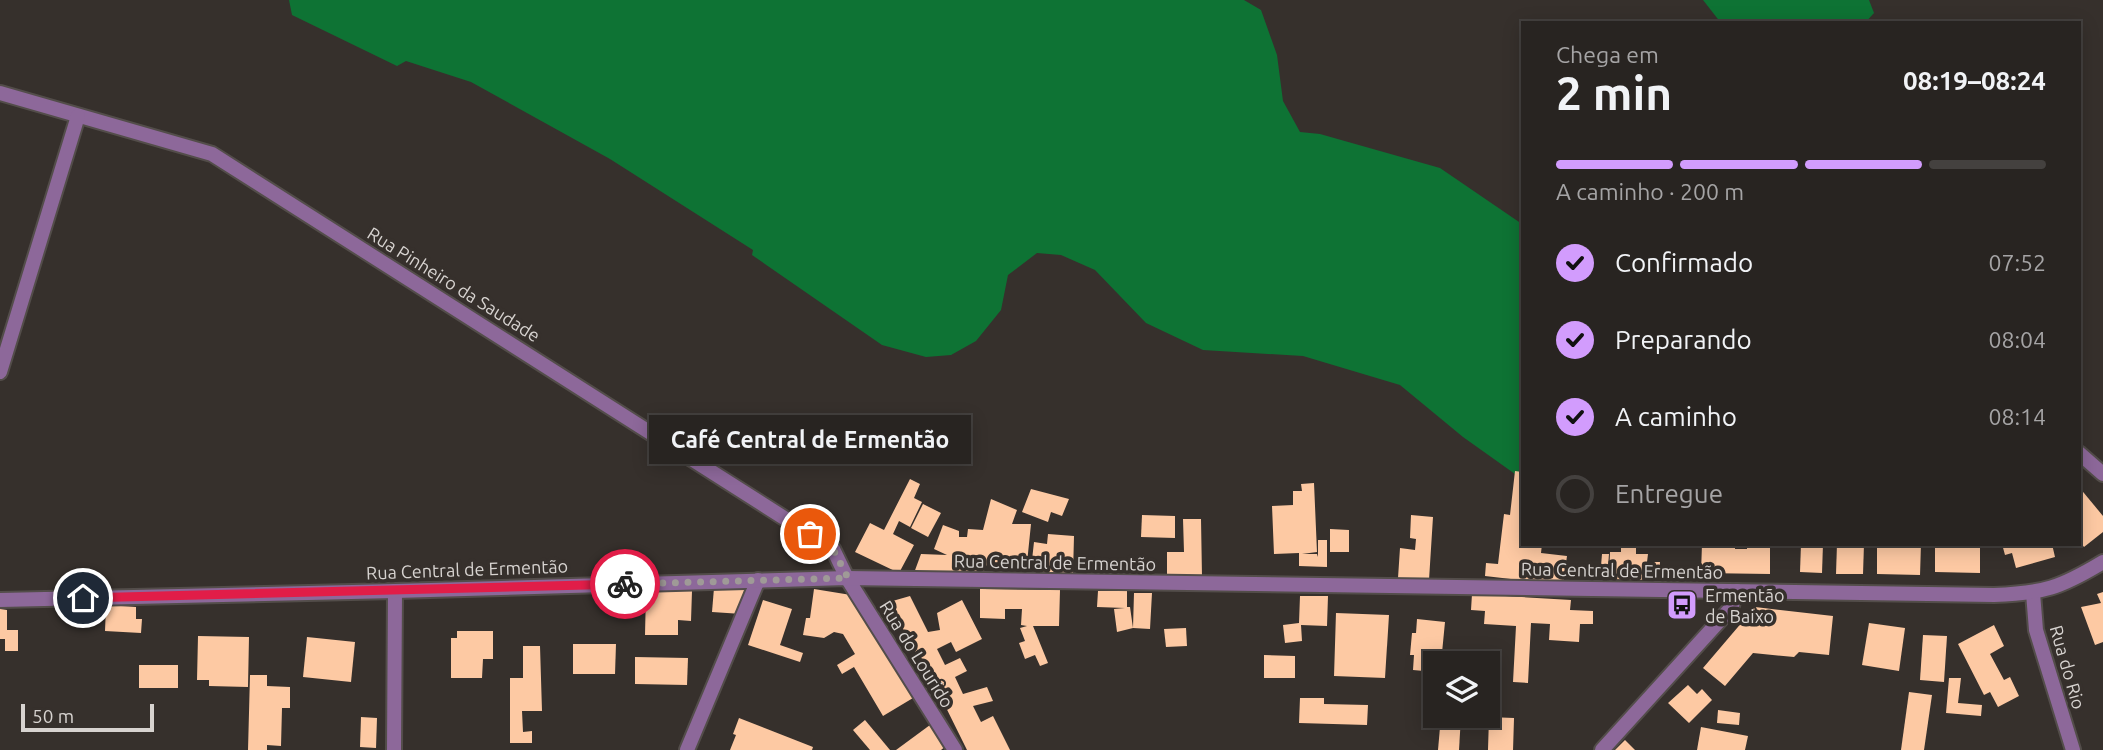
<!DOCTYPE html>
<html lang="pt">
<meta charset="utf-8">
<style>
body{margin:0;font-family:Ubuntu,sans-serif;background:#302c2a;color:#f1f3f6;height:100vh;display:flex;flex-direction:column;font-size:26px;white-space:nowrap}
*{box-sizing:border-box;margin:0}
p{font-size:23px;color:#a5a4a5}
.icon{flex:none;width:38px;height:38px;fill:none;stroke:currentColor;stroke-width:2;stroke-linecap:round;stroke-linejoin:round}
.map{position:relative;flex:1;overflow:hidden}
.sheet{position:absolute;left:1521px;top:21px;width:560px;height:525px;display:flex;flex-direction:column;background:#282421;border-radius:0px;box-shadow:0 4px 18px #0003,0 0 0 2px #44413f}
.sheet>*{flex:none}
.buttons{position:absolute;left:1423px;top:651px;display:grid;gap:14px}
.buttons a{display:grid;place-items:center;width:77px;height:77px;border-radius:0px;background:#282421;box-shadow:0 4px 18px #0003,0 0 0 2px #44413f;font-size:35px}
.scale{position:absolute;left:21px;bottom:18px;width:133px;box-sizing:border-box;padding-left:7px;border:4px solid #d7d3d0;border-top:0;font-size:19px;line-height:24px;white-space:nowrap;color:#d7d3d0;-webkit-text-stroke:5px #36302c;paint-order:stroke}
.pin{position:absolute;display:grid;place-items:center;width:60px;height:60px;color:#fff;margin:-30px;border:4px solid #fff;border-radius:50%;box-shadow:0 2px 7px #0007}
.courier{position:absolute;display:grid;place-items:center;width:70px;height:70px;margin:-35px;border:5px solid #e11d48;border-radius:50%;background:#fff;color:#222;box-shadow:0 2px 9px #0007}
.bubble{position:absolute;height:49px;border-radius:0px;background:#282421;box-shadow:0 4px 18px #0003,0 0 0 2px #44413f;font-size:23px;font-weight:700;line-height:49px;text-align:center}
.headline em{font-style:normal;font-weight:700}
.headline div{display:flex;flex-direction:column-reverse}
.headline{display:flex;align-items:center;justify-content:space-between;height:119px;padding:0 35px}
h1{font-size:46px;font-weight:700;line-height:52px}
.bar{display:grid;grid-template-columns:repeat(4,1fr);gap:10px 7px;align-content:center;height:84px;padding:0 35px}
.bar i{height:9px;border-radius:5px;background:#44413f}
.bar .current{background:#d29cfd}
.bar p{grid-column:span 4}
ol{padding:0 35px;list-style:none}
li{display:flex;align-items:center;gap:21px;height:77px}
li p{margin-inline-start:auto}
li .icon{padding:7px;border-radius:50%;background:#d29cfd;color:#111;stroke-width:4}
li:last-child{color:#a5a4a5}
li i{width:38px;height:38px;border:4px solid #44413f;border-radius:50%}
.map>svg:first-child{display:block}
.forest{fill:#0e7334}
.building{fill:#fdc9a3}
.lines{fill:none;stroke-linecap:round;stroke-linejoin:round}
.minor-casing{stroke:#534d4a;stroke-width:18}
.tertiary-casing{stroke:#534d4a;stroke-width:18}
.minor{stroke:#8d689a;stroke-width:14}
.tertiary{stroke:#8d689a;stroke-width:14}
.done{stroke:#9f9a97;stroke-width:7;stroke-dasharray:0 12.6}
.route{stroke:#e11d48;stroke-width:9}
.labels{text-anchor:middle;dominant-baseline:central;stroke-width:7;stroke-linejoin:round;paint-order:stroke}
.street-label{font-size:18px;fill:#d7d3d0;stroke:#36302c}
.poi-label{font-size:18px;fill:#d7d3d0;stroke:#36302c;text-anchor:start}
</style>
<div class="map">
<svg width="2103" height="750" viewBox="0 0 2103 750">
<rect width="100%" height="100%" fill="#36302c"/>
<g class="forest">
<path d="M289,0H1244L1261,10L1277,55L1283,101L1300,132L1320,134L1440,168L1522,224V479L1463,437L1400,385L1303,356L1203,350L1146,323L1095,270L1061,255L1037,253L1008,275L1001,310L976,341L951,355L926,357L882,345L752,255L753,250L610,159L471,82L406,61L397,66L292,15Z"/>
<path d="M1703,0H1869L1874,13L1865,23H1721Z"/>
</g>
<g class="building">
<path d="M1515,471L1522,472V544H1542L1541,553L1567,556L1563,585L1485,576L1486,563L1498,564L1504,514L1510,515Z"/>
<path d="M910,479L920,484L914,498L922,502L910,527L899,521L893,534L914,545L899,573L855,552L870,523L884,530Z"/>
<path d="M1314,483L1317,552L1302,554H1317L1318,557V540H1327V567L1299,566V553L1274,554L1272,506L1293,505V491H1302L1301,484Z"/>
<path d="M2079,487L2103,516V532L2084,547L2079,541Z"/>
<path d="M1031,489L1069,499L1062,516L1051,512L1048,522L1022,512Z"/>
<path d="M991,499L1017,510L1012,524H1031L1027,563L988,562L982,575L914,573L921,554L947,555L934,549L943,525L959,531V537H967L968,529L983,530Z"/>
<path d="M923,504L941,513L928,537L911,528Z"/>
<path d="M1142,515L1175,516V538L1141,537Z"/>
<path d="M1411,515L1433,517L1429,580L1398,578L1400,548L1415,550L1416,539L1410,538Z"/>
<path d="M1183,519H1201L1202,577L1167,578V552H1184Z"/>
<path d="M1330,529L1349,530V552H1330Z"/>
<path d="M1048,534L1074,536L1073,574L1039,571L1040,561L1032,560L1034,542L1047,544Z"/>
<path d="M1621,544H1636V554H1648L1647,562H1660L1659,580L1609,579L1610,552H1621Z"/>
<path d="M1702,544H1735V549H1747V544H1770V574L1701,573Z"/>
<path d="M1801,544H1823L1822,573L1800,572Z"/>
<path d="M1837,544H1864L1863,574H1836Z"/>
<path d="M1877,544H1921L1920,575L1877,574Z"/>
<path d="M1935,544H1980V573L1935,572Z"/>
<path d="M2002,544H2052L2055,557L2016,568L2012,553L2005,555Z"/>
<path d="M1602,554H1609L1607,579L1600,578Z"/>
<path d="M1669,568L1695,571L1694,581L1668,579Z"/>
<path d="M714,588L744,590L742,614L712,612Z"/>
<path d="M814,589L851,595L913,698L883,716L854,667L842,674L837,665L855,654L843,634L834,632L824,638L803,635L806,618H810Z"/>
<path d="M980,589L1060,590L1059,626H1033L1048,663L1040,666L1035,655L1025,659L1019,643L1025,641L1020,628L1027,626L1021,625L1022,609H1005V619L980,618Z"/>
<path d="M646,590L692,591L691,621L678,620V635H645Z"/>
<path d="M1098,591H1127V607H1130L1133,628L1134,593H1152L1150,629L1133,628L1117,632L1114,609L1125,608L1097,607Z"/>
<path d="M2103,592V642L2095,645L2081,607L2101,603L2097,594Z"/>
<path d="M1472,594L1571,600L1570,610L1593,611V624H1580L1579,642L1549,640L1550,624L1531,623L1528,683L1513,682L1516,626L1484,624L1485,611L1471,610Z"/>
<path d="M910,596L928,632L940,630L937,613L962,600L982,639L956,652L951,642L937,649L945,665L960,658L967,671L955,677L963,694L987,687L993,701L973,706L981,722L993,716L1010,750H967L917,649L918,658L889,602Z"/>
<path d="M1300,596H1328L1327,626L1301,625L1302,641L1285,643L1283,625L1299,623Z"/>
<path d="M763,600L792,609L780,645L803,653L800,662L748,645Z"/>
<path d="M106,605L136,607V619H142L141,633L105,631Z"/>
<path d="M1755,607L1833,616L1829,655L1799,652L1794,657L1753,653L1725,686L1703,668Z"/>
<path d="M0,609L7,610V630H18V651H5V639H0Z"/>
<path d="M1336,613L1389,615L1385,678L1334,676Z"/>
<path d="M1417,619L1445,622L1441,663H1435V672L1413,670L1414,655H1410L1412,633H1416Z"/>
<path d="M1869,623L1905,628L1899,671L1862,665Z"/>
<path d="M1994,625L2004,646L1990,654L2004,680L2010,677L2019,696L1998,707L1990,692L1984,695L1958,644Z"/>
<path d="M1186,628L1187,646L1166,647L1164,629Z"/>
<path d="M457,631H493V659H483L482,678H451V638H457Z"/>
<path d="M1923,635L1947,636L1944,682L1920,680Z"/>
<path d="M198,636L249,637L248,687L209,686V680H197Z"/>
<path d="M307,637L355,642L351,682L303,677Z"/>
<path d="M573,644H616L615,674H573Z"/>
<path d="M523,646H540L542,711H522L523,732L532,731V743H510V678H523Z"/>
<path d="M1264,655L1295,656V678H1264Z"/>
<path d="M635,657L688,658L687,685L635,684Z"/>
<rect x="139" y="665" width="39" height="23"/>
<path d="M250,675H267V686L290,687V708H282L281,746L267,745V750H248Z"/>
<path d="M1949,678H1961L1958,703L1982,705L1981,716L1946,713Z"/>
<path d="M1688,685L1697,694L1702,689L1712,700L1689,723L1668,703Z"/>
<path d="M1909,692L1932,695L1924,750H1901Z"/>
<path d="M1300,698H1324V704L1368,705L1367,725L1299,723Z"/>
<path d="M1718,710L1740,713L1739,725L1717,723Z"/>
<path d="M1441,716H1461L1459,750H1438Z"/>
<path d="M361,717L377,718L376,748L360,747Z"/>
<path d="M1489,717L1514,718L1513,750H1488Z"/>
<path d="M739,718L813,747L812,750H730L736,735L733,734Z"/>
<path d="M865,720L890,750H870L853,730Z"/>
<path d="M930,725L946,746L941,750H896Z"/>
<path d="M1701,727L1748,736L1745,750H1697Z"/>
<path d="M1625,740L1635,750H1615Z"/>
</g>
<g class="lines">
<g class="minor-casing">
<g id="minor">
<path d="M0,93L212,154L833,549L847,578L955,750"/>
<path d="M0,372L78,116"/>
<path d="M2079,453L2103,474"/>
<path d="M2033,593L2036,630L2073,750"/>
<path d="M394,750L395,591"/>
<path d="M687,750L758,580"/>
<path d="M1602,750L1731,608L1737,591"/>
</g>
</g>
<g class="tertiary-casing">
<path id="tertiary" d="M0,600L395,591L847,578L1994,595C2044,593 2060,588 2103,562"/>
</g>
<use href="#minor" class="minor"/>
<use href="#tertiary" class="tertiary"/>
</g>
<g class="lines">
<path class="done" d="M625,584L848,578L833,549L810,534"/>
<path class="route" d="M83,598L625,584"/>
</g>
<defs>
<g id="bus-square" transform="scale(1.575)"><rect x="-9" y="-9" width="18" height="18" rx="4" fill="#d29cfd" stroke="#36302c"/><path d="M-5-6H5V4H4V6H2V4H-2V6H-4V4H-5ZM-3.5-4V0h7V-4ZM-3.5 1.2v1.5H-2V1.2ZM2 1.2v1.5H3.5V1.2Z" fill="#111"/></g>
</defs>
<g fill-rule="evenodd">
<use href="#bus-square" x="1682" y="605"/>
</g>
<g class="labels">
<g class="street-label">
<text transform="translate(454 284) rotate(32)">Rua Pinheiro da Saudade</text>
<text transform="translate(1055 562) rotate(1)">Rua Central de Ermentão</text>
<text transform="translate(467 569) rotate(-2)">Rua Central de Ermentão</text>
<text transform="translate(1622 570) rotate(1)">Rua Central de Ermentão</text>
<text transform="translate(917 654) rotate(58)">Rua do Lourido</text>
<text transform="translate(2068 667) rotate(74)">Rua do Rio</text>
</g>
<g class="poi-label">
<text x="1705" y="595">Ermentão<tspan x="1705" dy="21">de Baixo</tspan></text>
</g>
</g>
</svg>
<div class="buttons">
<a><svg class="icon" aria-label="layers" viewBox="0 0 24 24"><path d="M12 4l9 5-9 5-9-5zM3 14l9 5 9-5"/></svg></a>
</div>
<div class="scale">50 m</div>
<div class="pin" style="left:810px;top:534px;background:#ea580c"><svg class="icon" aria-label="bag" viewBox="0 0 24 24"><path d="M5 8h14l-1 12H6zM9 8a3 3 0 0 1 6 0"/></svg></div>
<div class="pin" style="left:83px;top:598px;background:#1f2937"><svg class="icon" aria-label="home" viewBox="0 0 24 24"><path d="M3 11l9-7 9 7M6 9v11h12V9"/></svg></div>
<div class="courier" style="left:625px;top:584px"><svg class="icon" aria-label="bike" viewBox="0 0 24 24"><circle cx="6" cy="16" r="4"/><circle cx="18" cy="16" r="4"/><path d="M6 16l4-8h5l3 8M10 8l3 8H6M13 5h3"/></svg></div>
<div class="bubble" style="left:649px;top:415px;width:322px">Café Central de Ermentão</div>
<section class="sheet">
<div class="headline"><div><h1>2 min</h1><p>Chega em</p></div><em>08:19–08:24</em></div>
<div class="bar"><i class="current"></i><i class="current"></i><i class="current"></i><i></i><p>A caminho · 200 m</p></div>
<ol>
<li><svg class="icon" aria-label="check" viewBox="0 0 24 24"><path d="M5 12l5 5 9-10"/></svg>Confirmado<p>07:52</p></li>
<li><svg class="icon" aria-label="check" viewBox="0 0 24 24"><path d="M5 12l5 5 9-10"/></svg>Preparando<p>08:04</p></li>
<li><svg class="icon" aria-label="check" viewBox="0 0 24 24"><path d="M5 12l5 5 9-10"/></svg>A caminho<p>08:14</p></li>
<li><i></i>Entregue</li>
</ol>
</section>
</div>
